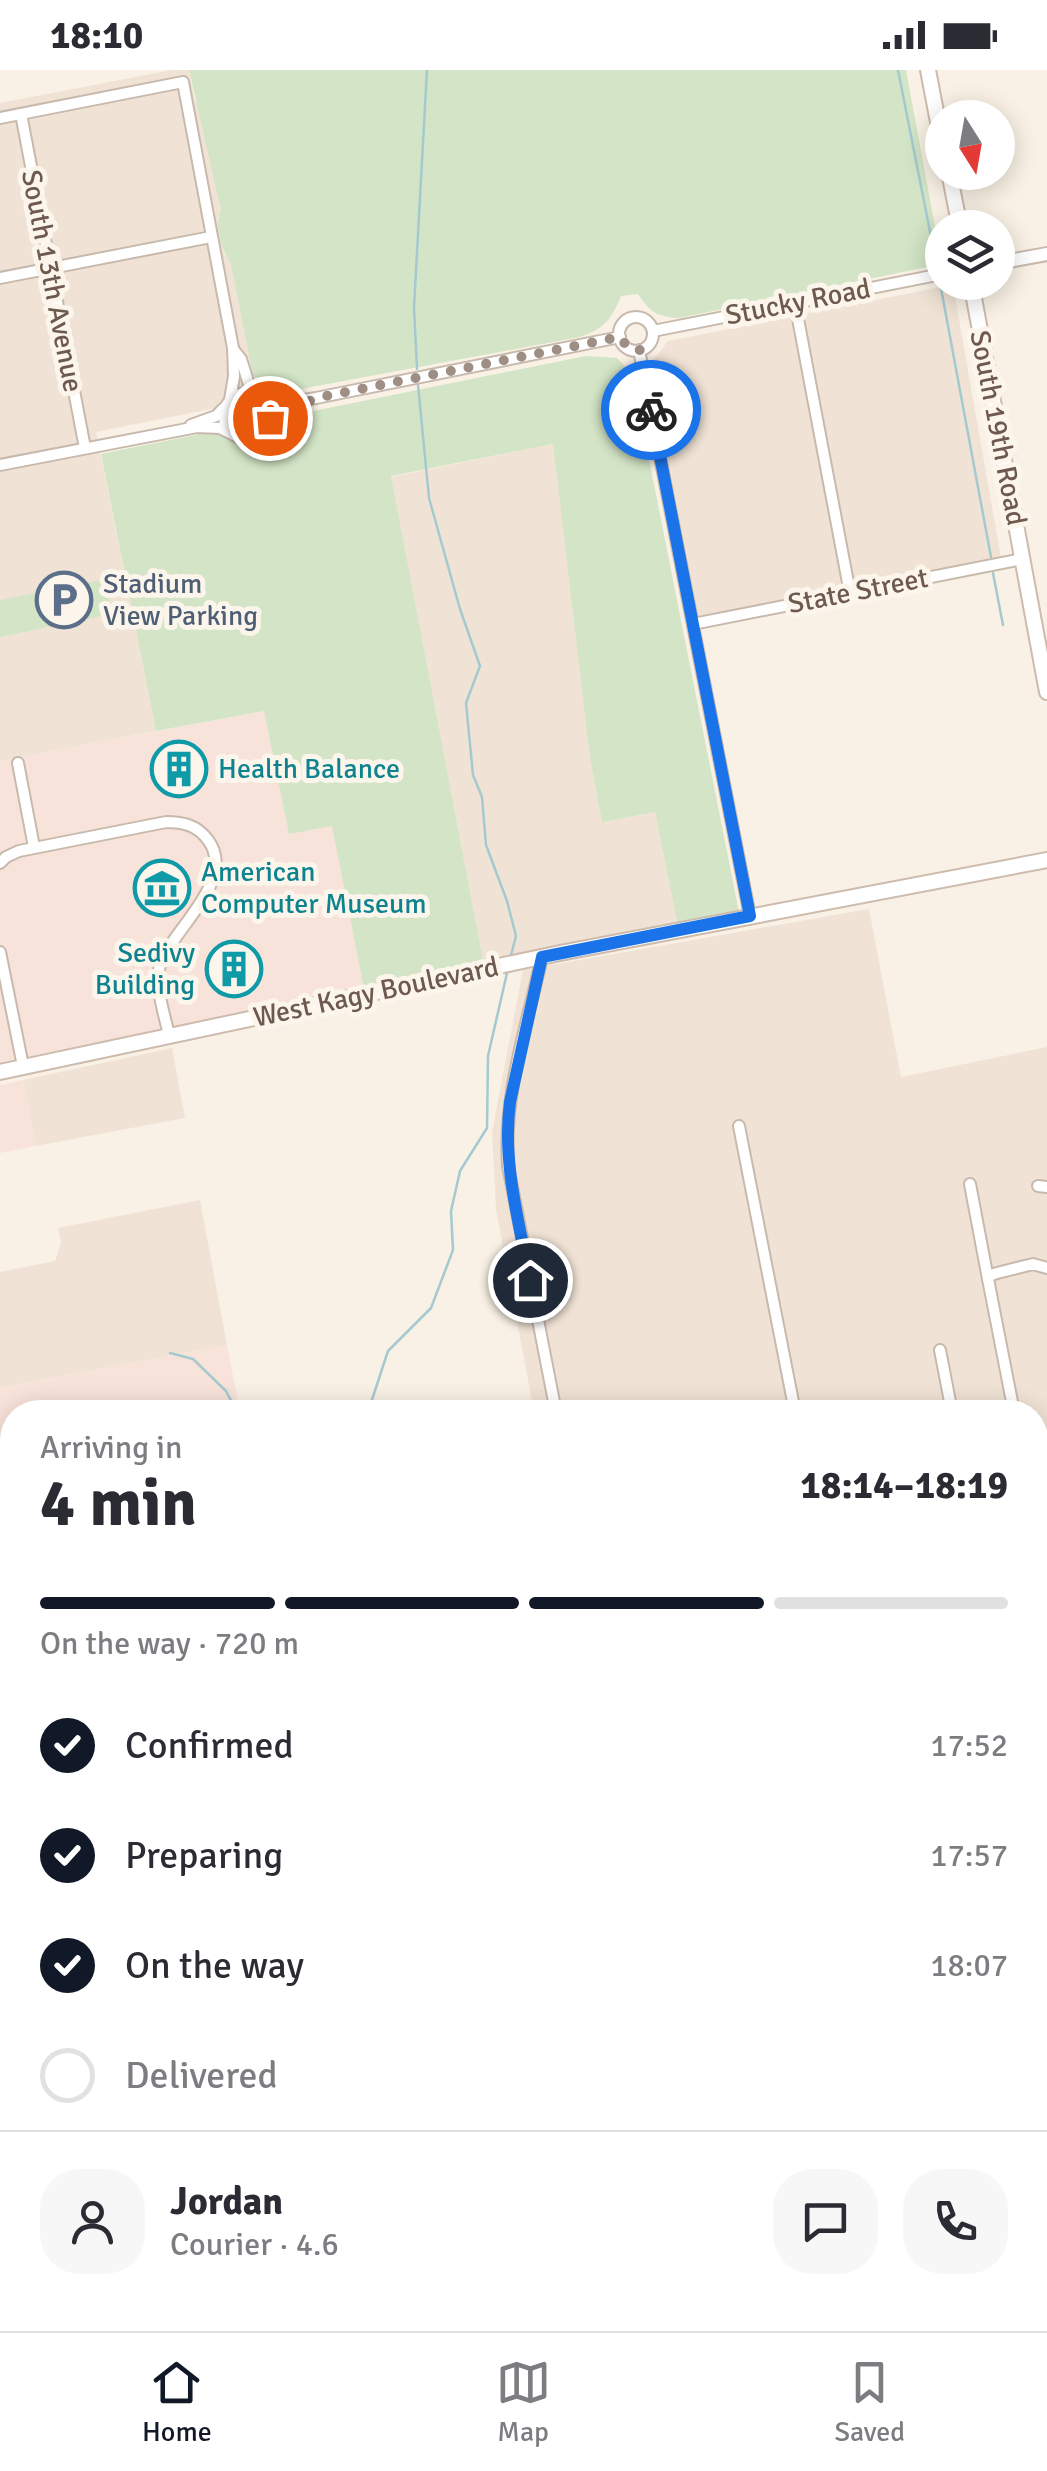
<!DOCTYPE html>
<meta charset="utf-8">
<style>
body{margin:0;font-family:Signika,sans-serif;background:#f7f7f7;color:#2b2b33;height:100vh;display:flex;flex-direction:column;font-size:38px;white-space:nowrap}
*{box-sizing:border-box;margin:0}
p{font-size:32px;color:#7c7c81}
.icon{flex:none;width:55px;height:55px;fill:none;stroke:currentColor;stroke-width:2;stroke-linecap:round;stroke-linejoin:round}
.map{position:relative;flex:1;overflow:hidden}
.panel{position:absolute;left:0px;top:1330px;width:1048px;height:932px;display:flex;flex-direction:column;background:#fff;border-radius:40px 40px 0 0;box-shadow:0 5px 25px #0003}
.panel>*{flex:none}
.needle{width:65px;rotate:169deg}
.buttons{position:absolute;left:925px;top:30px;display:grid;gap:20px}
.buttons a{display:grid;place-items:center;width:90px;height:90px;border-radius:50%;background:#fff;box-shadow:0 5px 25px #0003;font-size:50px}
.pin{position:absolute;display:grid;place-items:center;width:85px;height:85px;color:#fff;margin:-42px;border:5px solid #fff;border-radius:50%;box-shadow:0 2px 10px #0007}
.courier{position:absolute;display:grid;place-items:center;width:100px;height:100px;margin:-50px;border:8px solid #1a73e8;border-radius:50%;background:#fff;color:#222;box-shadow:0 2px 12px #0007}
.overview em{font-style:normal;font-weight:800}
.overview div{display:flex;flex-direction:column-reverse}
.overview{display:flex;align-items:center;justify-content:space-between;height:170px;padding:0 40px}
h1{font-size:65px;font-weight:800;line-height:75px}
.bar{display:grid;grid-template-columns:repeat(4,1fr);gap:15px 10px;align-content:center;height:120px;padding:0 40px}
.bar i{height:12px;border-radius:8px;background:#e1e1e2}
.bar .active{background:#111827}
.bar p{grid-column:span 4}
.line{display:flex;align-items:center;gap:25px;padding:0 40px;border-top:2px solid #e1e1e2}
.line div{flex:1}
.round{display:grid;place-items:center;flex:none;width:105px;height:105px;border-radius:40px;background:#f7f7f7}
ol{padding:0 40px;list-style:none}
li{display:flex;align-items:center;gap:30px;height:110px}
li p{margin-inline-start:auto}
li .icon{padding:10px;border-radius:50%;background:#111827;color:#fff;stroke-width:4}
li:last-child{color:#7c7c81}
li i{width:55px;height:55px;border:5px solid #e1e1e2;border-radius:50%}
.status{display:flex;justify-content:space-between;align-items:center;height:70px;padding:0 50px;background:#fff;direction:ltr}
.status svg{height:28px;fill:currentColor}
.tabs{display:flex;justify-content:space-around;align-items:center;height:140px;border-top:2px solid #e1e1e2;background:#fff;font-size:28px;color:#7c7c81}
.tabs a{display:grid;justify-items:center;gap:5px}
.tabs .active{color:#111827}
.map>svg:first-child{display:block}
.residential{fill:#f0e3d5}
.commercial{fill:#f8e3da}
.education{fill:#eee2f5}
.green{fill:#d3e5c6}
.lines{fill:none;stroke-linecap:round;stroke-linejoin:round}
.stream{stroke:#a4cad0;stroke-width:2.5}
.minor-casing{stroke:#c8b9ad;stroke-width:14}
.tertiary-casing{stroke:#c8b9ad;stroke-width:16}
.secondary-casing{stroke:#cdbbae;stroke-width:18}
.minor{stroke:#fff;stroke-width:10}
.tertiary{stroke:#fff;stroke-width:12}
.secondary{stroke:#fff;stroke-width:14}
.done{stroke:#9f8e83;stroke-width:10;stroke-dasharray:0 18}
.route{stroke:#1a73e8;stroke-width:12}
.labels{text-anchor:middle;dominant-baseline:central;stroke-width:10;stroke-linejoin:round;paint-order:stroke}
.street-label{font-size:28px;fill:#6e594e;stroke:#fcf5eb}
.service-label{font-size:28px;fill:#4e5e75;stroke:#fcf5eb;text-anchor:start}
.culture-label{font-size:28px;fill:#0d838f;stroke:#fcf5eb;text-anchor:start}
</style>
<div class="status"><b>18:10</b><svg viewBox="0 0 49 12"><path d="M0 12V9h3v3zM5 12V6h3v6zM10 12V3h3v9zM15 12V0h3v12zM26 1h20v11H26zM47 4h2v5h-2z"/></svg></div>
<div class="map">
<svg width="1047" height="2261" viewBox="0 0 1047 2261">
<rect width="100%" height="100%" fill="#f9f1e5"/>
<g class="residential">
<path d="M172,0H189L195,31L202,42L221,140L218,148L224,184L231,193L253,306L216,338L96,362L156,661L0,691V33Z"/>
<path d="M946,216L954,221L1003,499L701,558L654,329L652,292L668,271Z"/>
<path d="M553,374L590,689L602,752L655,742L678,856L484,895L391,407Z"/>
<path d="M869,839L901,1007L1047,977V1402L1035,1404V1342H534L496,1139L492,1062L523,900Z"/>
<path d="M172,978L185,1048L36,1076L23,1010Z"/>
<path d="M200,1130L227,1275L0,1318V1202L55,1191L61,1173L58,1158Z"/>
</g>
<g class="commercial">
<path d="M264,641L289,763L332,755L364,919L0,992V691Z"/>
<path d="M23,1010L36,1076L0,1083V1015Z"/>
<path d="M227,1275L240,1342H12V1619L0,1622V1318Z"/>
</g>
<path class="education" d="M1047,1410V2261H0V1622L12,1619V2250H1035V1413Z"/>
<g class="green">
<path d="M189,0H906L942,194L679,248C657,247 650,242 638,224L621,226C611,250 605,258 580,267L290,321L253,306L231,194C222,181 214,155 221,140Z"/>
<path d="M586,286L617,288L632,304L739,842L678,856L655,742L602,752L590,689L553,374L391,406L484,895L364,919L332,756L289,764L264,641L156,661L101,384Z"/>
<path d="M105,509L112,544L0,567V530Z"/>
<path d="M12,1960V2063L0,2068V1962Z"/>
<path d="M12,2065V2093L3,2108L0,2109V2071Z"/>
<path d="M12,2178V2218L0,2204V2181Z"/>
</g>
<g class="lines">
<g class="stream">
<path d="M898,0L937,197"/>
<path d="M940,213L991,487"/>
<path d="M417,299L414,237L427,0"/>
<path d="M418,315L429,428L460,539L480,596L466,633L473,705L482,727L486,775L507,831L516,866L511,885"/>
<path d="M993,503L1003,555"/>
<path d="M170,1283L193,1289L226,1321L237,1342"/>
<path d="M368,1342L388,1281L431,1238L453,1180L451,1141L460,1101L487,1058L488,986L507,903"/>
<path d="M343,2250L345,2261"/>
</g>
<g class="minor-casing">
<g id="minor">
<path d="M21,44L85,378"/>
<path d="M0,48L183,12L233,278L234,306L230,330"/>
<path d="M0,208L211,167"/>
<path d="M795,233L850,523"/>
<circle cx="636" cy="264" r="17"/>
<path d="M653,261L942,204"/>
<path d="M233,279L241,289L252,324"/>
<path d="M639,280L750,846"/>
<circle cx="247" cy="346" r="23"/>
<path d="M260,327L282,334L316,328L620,267"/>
<path d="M191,355L216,346L224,338"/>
<path d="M0,395L197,357L220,358L234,365"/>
<path d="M693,554L1022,489"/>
<path d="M18,693L34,777"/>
<path d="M0,793L6,787L19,781L166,752C183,752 197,755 208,770C238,810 172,859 160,895C154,916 165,945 169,966"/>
<path d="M0,882L23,996"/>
<path d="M542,887C527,955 503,1026 508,1096L556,1342"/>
<path d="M739,1056L795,1342"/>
<path d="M970,1114L988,1209"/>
<path d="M1038,1116L1047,1117"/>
<path d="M940,1280L952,1342"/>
<path d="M1014,1342L988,1209L991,1205L997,1203L1033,1194L1047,1198"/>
<path d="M1035,1412L1047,1410"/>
<path d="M0,1622L12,1619"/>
<path d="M1035,1922L1047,1920"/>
<path d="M1035,1953L1047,1951"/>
<path d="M1035,2020L1047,2017"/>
<path d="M1035,2123L1042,2159"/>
<path d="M1035,2173L1042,2159L1046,2162"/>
<path d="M1035,2226H1047"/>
<path d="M514,2250L516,2261"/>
<path d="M733,2250L735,2261"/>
<path d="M816,2250L823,2261"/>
<path d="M850,2261L856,2250"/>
</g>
</g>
<g class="tertiary-casing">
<g id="tertiary">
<path d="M998,193L1047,184"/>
<path d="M0,1743L12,1811"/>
<path d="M97,2250L99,2261"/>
</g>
</g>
<g class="secondary-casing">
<g id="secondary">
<path d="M928,0L942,73"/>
<path d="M949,102L960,158"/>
<path d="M971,212L1047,622"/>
<path d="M0,1002L560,883L1047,790"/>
</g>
</g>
<use href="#minor" class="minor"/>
<use href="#tertiary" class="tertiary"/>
<use href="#secondary" class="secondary"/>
</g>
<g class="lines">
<path class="done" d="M270,348L269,354C281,338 299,337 316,328L620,267L628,278L640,280L651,340"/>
<path class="route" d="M530,1210C519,1152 502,1092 510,1032L542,887L750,846L651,340"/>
</g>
<defs>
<g id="parking-ring" transform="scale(2.875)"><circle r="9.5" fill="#fcf5eb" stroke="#5c6f8a" stroke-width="1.5"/><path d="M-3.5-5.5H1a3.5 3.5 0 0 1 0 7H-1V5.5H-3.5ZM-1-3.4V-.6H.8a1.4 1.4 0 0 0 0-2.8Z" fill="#5c6f8a"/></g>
<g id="building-ring" transform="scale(2.875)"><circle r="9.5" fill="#fcf5eb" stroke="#0f9aa8" stroke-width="1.5"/><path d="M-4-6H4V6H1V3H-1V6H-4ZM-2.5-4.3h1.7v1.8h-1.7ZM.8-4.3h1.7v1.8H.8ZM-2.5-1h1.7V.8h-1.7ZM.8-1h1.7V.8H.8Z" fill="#0f9aa8"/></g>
<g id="museum-ring" transform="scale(2.875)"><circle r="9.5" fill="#fcf5eb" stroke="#0f9aa8" stroke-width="1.5"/><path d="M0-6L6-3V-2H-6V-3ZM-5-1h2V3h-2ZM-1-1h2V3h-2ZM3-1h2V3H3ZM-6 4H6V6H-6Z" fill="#0f9aa8"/></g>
</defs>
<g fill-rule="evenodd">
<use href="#parking-ring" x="64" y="530"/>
<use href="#building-ring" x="179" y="699"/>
<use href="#museum-ring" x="162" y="818"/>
<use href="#building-ring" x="234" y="899"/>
</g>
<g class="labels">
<g class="street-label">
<text transform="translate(52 211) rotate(79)">South 13th Avenue</text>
<text transform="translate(798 232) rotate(-11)">Stucky Road</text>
<text transform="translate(998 358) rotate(79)">South 19th Road</text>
<text transform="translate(858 521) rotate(-11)">State Street</text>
<text transform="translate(376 922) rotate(-12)">West Kagy Boulevard</text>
</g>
<g class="service-label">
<text x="103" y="514">Stadium<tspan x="103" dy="32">View Parking</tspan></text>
</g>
<g class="culture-label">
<text x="218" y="699">Health Balance</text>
<text x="201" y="802">American<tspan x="201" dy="32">Computer Museum</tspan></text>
<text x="195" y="883" text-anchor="end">Sedivy<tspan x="195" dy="32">Building</tspan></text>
</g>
</g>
</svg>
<div class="buttons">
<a><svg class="needle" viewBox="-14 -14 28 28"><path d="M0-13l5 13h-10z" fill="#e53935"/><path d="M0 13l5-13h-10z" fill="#7c7c81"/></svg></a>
<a><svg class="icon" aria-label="layers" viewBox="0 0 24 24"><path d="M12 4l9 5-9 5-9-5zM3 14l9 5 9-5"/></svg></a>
</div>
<div class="pin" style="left:270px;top:348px;background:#ea580c"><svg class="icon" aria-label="bag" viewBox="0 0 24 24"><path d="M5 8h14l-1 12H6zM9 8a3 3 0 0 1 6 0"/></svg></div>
<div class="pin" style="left:530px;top:1210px;background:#1f2937"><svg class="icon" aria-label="home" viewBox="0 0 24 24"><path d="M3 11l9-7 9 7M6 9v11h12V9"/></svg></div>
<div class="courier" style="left:651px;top:340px"><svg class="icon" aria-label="bike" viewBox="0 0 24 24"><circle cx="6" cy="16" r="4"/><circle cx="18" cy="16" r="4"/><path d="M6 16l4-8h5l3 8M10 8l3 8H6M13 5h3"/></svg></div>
<section class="panel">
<div class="overview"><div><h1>4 min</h1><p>Arriving in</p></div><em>18:14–18:19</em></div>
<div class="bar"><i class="active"></i><i class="active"></i><i class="active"></i><i></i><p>On the way · 720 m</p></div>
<ol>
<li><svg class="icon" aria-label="check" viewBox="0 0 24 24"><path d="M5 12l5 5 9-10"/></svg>Confirmed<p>17:52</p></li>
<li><svg class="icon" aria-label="check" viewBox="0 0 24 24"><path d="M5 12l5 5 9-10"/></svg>Preparing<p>17:57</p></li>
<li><svg class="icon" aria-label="check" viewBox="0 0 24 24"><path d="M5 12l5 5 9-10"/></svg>On the way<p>18:07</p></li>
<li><i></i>Delivered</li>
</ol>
<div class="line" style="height:180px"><a class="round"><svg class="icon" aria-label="person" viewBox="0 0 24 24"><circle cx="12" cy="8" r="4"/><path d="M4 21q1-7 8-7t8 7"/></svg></a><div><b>Jordan</b><p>Courier · 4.6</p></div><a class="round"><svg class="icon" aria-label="chat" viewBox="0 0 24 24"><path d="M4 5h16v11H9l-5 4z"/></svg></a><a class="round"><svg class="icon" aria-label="phone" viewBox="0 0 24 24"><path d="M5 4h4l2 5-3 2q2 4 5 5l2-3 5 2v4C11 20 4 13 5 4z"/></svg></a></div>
</section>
</div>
<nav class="tabs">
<a class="active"><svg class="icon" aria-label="home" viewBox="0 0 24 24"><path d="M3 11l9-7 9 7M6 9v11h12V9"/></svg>Home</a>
<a><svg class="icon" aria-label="map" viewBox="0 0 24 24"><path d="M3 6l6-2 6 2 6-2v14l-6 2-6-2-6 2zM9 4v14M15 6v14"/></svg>Map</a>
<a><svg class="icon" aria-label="saved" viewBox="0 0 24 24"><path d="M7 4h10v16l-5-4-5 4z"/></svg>Saved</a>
</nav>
